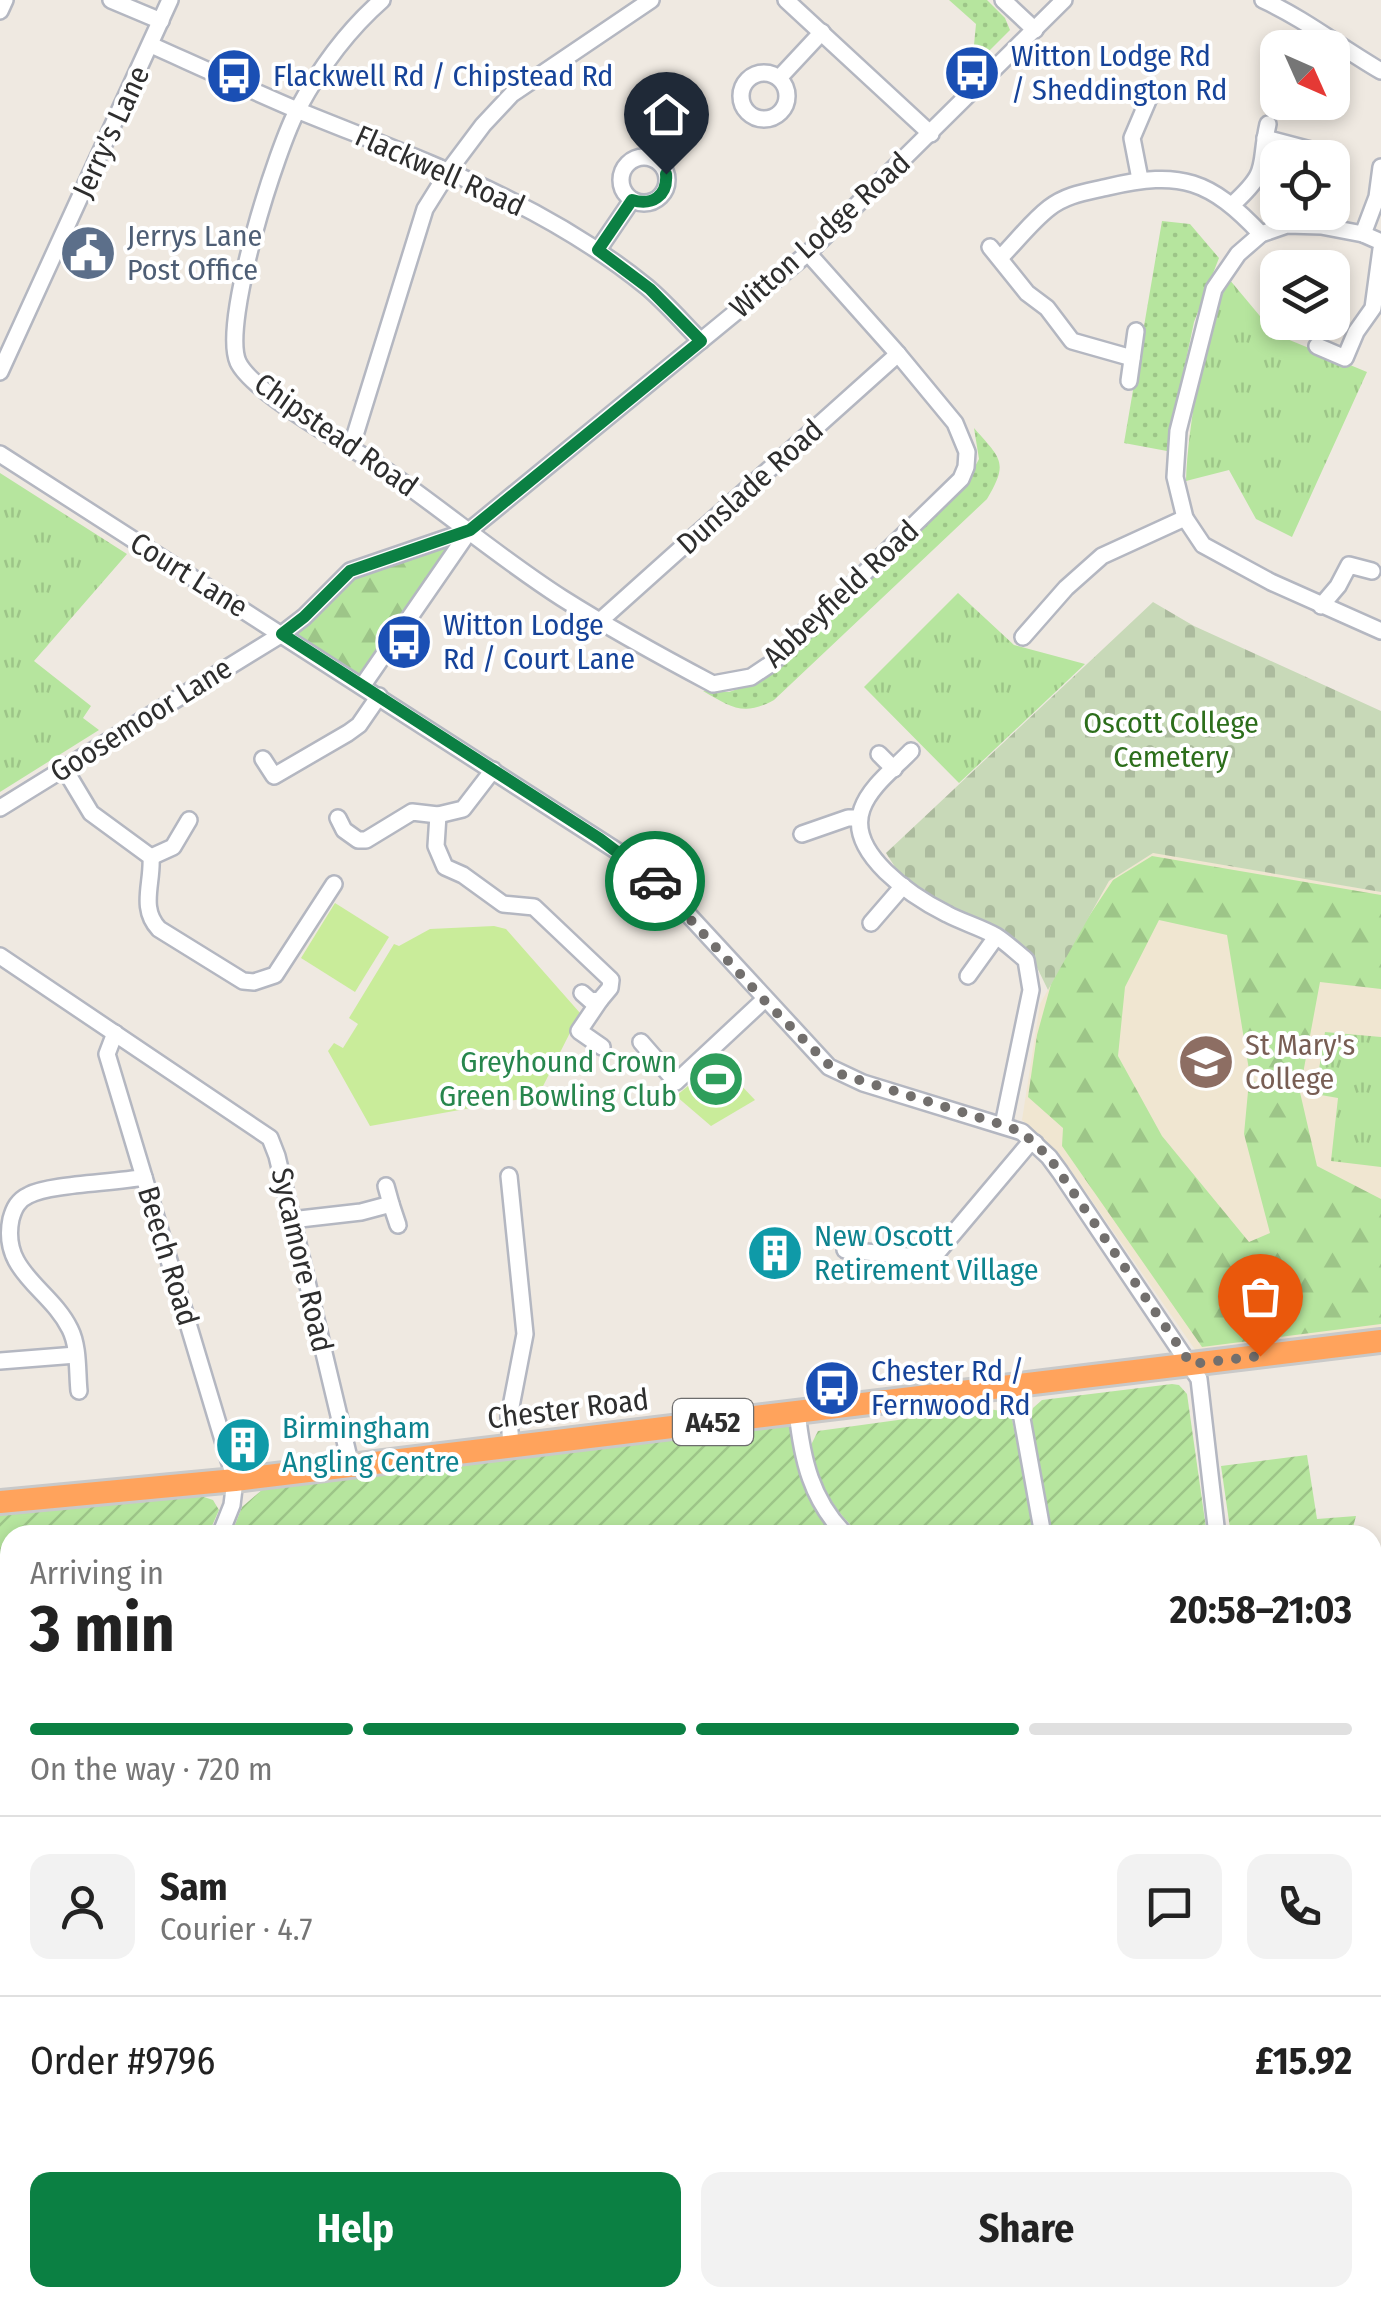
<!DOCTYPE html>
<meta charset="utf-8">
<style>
body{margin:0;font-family:"Fira Sans Condensed",sans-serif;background:#f2f2f2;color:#222;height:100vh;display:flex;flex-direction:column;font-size:38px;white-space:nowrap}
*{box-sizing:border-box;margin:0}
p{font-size:32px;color:#767676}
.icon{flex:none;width:55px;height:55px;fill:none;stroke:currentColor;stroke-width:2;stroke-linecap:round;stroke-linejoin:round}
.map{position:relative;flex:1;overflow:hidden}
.side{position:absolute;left:0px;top:1525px;width:1382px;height:782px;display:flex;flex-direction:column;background:#fff;border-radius:30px 30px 0 0;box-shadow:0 5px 15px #0003}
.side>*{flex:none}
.needle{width:65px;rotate:135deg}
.buttons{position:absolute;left:1260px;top:30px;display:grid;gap:20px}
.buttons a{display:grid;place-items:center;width:90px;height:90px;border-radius:20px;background:#fff;box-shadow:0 5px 15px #0003;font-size:50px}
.pin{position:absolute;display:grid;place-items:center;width:85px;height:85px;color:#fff;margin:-102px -42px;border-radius:50% 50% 50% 0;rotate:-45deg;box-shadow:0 0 10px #0007}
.pin .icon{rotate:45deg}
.courier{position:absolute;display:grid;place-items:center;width:100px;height:100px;margin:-50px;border:8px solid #0b8043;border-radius:50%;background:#fff;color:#222;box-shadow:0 2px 12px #0007}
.head em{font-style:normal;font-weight:700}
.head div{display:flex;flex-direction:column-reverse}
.head{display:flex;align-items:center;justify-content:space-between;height:170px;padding:0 30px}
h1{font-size:65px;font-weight:700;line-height:75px}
.bar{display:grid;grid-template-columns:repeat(4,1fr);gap:15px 10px;align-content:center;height:120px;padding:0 30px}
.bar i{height:12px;border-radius:8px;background:#e0e0e0}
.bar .active{background:#0b8043}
.bar p{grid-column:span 4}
.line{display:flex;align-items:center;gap:25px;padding:0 30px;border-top:2px solid #e0e0e0}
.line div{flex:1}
.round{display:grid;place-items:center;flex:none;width:105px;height:105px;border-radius:20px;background:#f2f2f2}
.primary-button{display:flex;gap:20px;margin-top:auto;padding:20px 30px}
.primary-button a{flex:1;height:115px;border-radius:20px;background:#0b8043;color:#fff;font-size:40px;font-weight:700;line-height:115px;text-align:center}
.primary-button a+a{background:#f2f2f2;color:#222}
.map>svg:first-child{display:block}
.education{fill:#f0e6d1}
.grass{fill:url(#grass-dots)}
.forest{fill:url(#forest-firs)}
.cemetery{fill:url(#cemetery-stones)}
.park{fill:url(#park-tufts)}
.garden{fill:url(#garden-furrows)}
.pitch{fill:#c9ec9a}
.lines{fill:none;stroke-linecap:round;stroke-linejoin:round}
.minor-casing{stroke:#b4b7c1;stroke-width:20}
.major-casing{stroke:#c9c9c9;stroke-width:25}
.highway-casing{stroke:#c9c9c9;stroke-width:28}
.minor{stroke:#fff;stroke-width:15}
.major{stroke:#f2d163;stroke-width:20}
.highway{stroke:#ffa35c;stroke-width:22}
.done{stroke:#726f6d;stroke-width:10;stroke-dasharray:0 18}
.route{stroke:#0b8043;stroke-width:12}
.labels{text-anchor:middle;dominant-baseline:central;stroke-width:8;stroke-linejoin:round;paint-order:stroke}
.shield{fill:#fff;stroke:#6d6d6d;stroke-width:2.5}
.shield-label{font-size:28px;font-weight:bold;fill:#2e2e2e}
.transit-label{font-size:30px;fill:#164399;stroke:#fff;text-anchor:start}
.street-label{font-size:30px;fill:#2e2e2e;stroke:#fff}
.service-label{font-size:30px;fill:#4e5e75;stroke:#fff;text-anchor:start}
.park-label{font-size:30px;fill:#2c6e1b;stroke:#fff}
.education-label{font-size:30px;fill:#785e54;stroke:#fff;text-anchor:start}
.leisure-label{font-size:30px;fill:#27864d;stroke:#fff;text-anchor:end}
.culture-label{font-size:30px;fill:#0d838f;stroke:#fff;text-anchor:start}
</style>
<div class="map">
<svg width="1381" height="2307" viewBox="0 0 1381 2307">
<defs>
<pattern id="grass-dots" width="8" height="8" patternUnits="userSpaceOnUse" patternTransform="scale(2.5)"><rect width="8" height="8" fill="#b6e59e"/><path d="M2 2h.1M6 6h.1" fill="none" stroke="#9dc588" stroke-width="1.8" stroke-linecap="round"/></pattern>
<pattern id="forest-firs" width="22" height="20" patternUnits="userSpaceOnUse" patternTransform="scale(2.5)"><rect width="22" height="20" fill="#b6e59e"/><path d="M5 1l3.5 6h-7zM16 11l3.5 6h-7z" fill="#9dc588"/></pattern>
<pattern id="cemetery-stones" width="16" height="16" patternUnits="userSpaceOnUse" patternTransform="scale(2.5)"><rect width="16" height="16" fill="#c8d9b8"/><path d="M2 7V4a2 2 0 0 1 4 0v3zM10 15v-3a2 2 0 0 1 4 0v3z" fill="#acbb9e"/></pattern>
<pattern id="park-tufts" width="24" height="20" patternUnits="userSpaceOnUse" patternTransform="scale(2.5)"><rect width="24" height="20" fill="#b6e59e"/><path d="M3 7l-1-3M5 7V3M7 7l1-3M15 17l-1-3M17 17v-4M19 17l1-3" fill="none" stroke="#9dc588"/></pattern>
<pattern id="garden-furrows" width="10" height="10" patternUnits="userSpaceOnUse" patternTransform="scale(2.5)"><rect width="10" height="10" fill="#b6e59e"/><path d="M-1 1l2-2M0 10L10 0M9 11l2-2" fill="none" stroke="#9dc588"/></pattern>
</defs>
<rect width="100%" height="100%" fill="#efe9e1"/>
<path class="education" d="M1153,852L1381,892V1329L1198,1354L1063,1159L1022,1120L1040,1004L1109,881Z"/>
<g class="grass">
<path d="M949,0H987L1005,18L1010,30L984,56L974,45L976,24Z"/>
<path d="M1162,221L1190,224L1219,258L1194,322L1167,451L1124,443Z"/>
<path d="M974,428C1001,459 1009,462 987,499L774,700C743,717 731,707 703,691L729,692L761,681L965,485L979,459Z"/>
</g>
<g class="forest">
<path d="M453,546L361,682L296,636L352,576L403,558Z"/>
<path d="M1152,856L1381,895V989L1320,982L1302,1079L1249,1070L1227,935L1159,920L1125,987L1118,1056L1162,1136L1249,1242L1270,1233L1244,1134L1249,1081L1299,1088L1317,1166L1381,1199V1324L1202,1347L1062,1146L1063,1128L1028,1097L1037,1035L1056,966L1113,880Z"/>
<path d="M1373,1973L1381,1977V2107L1373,2105Z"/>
</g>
<path class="cemetery" d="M1153,602L1194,626L1381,711V892L1153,853L1109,881L1048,990L1029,951L904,881L886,853Z"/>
<g class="park">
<path d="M1229,279L1275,334L1367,372L1292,537L1256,519L1229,470L1186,481C1188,426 1204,328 1229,279Z"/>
<path d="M0,473L127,554L34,661L91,706L83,718L99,730L0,792Z"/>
<path d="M958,593L1014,645L1085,664L959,783L864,687Z"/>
<path d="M1325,1032L1381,1037V1167L1331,1161L1338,1098L1315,1094Z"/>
</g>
<g class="garden">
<path d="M1172,1384L1179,1385L1187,1394L1207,1535H1051L1030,1416L1033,1408L1042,1400Z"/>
<path d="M985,1408L1000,1411L1012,1419L1036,1535H861C833,1510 820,1485 809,1449L818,1431Z"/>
<path d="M790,1423C794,1465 805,1505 835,1535H231L242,1507L262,1490Z"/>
<path d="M1307,1455L1317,1519L1356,1516L1351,1535H1231L1221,1466Z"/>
<path d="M201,1496L213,1500L219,1510L208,1535H10V1604L6,1605L7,1624L0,1625V1512Z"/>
<path d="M10,1793V2039L0,2068V1801L7,1803Z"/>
<path d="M0,2254L10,2258V2298H199L195,2307H0Z"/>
<path d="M219,2298H420V2299L418,2307H215Z"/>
<path d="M857,2298H986L980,2307H861Z"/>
</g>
<g class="pitch">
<path d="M335,903L389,937L355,992L301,958Z"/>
<path d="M494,926L506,929L580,1013L538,1096L370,1126L328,1051L334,1043L343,1048L358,1024L349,1018L394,944L399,946L430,929Z"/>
<path d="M718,1061L755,1100L711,1126L676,1096Z"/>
</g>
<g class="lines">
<g class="minor-casing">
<g id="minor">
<path d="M111,0L161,21"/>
<path d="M382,0C349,29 320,68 299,107C277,146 221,323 238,362C252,392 347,445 378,465C440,507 498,557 562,598C611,629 662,657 713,684L751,677L772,663L961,479L966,467L967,452L955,423L898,354L808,253"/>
<path d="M786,0L931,134"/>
<path d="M1003,0L1035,30"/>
<path d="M1263,0C1305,19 1341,48 1381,71"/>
<path d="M0,11L5,0"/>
<path d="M151,45C200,67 248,89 297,110C422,161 540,200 647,287C666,303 683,323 701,341"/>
<circle cx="764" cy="96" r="23"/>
<path d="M780,77L822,32"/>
<path d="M1265,138L1322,153"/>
<circle cx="644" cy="180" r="23"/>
<path d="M1140,179L1132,138L1152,91L1165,92"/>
<path d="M1233,204C1271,169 1258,168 1268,124"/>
<path d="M1363,234L1377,197L1381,167"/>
<path d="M1381,242L1363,234L1321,226L1287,225L1261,234L1238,254L1214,289L1178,431L1175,477L1185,518L1203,545L1271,582L1381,631"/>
<path d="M990,247L1027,293L1047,308L1072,341L1132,358"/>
<path d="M598,250L632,200"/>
<path d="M1000,258C1016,242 1031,222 1049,208C1067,194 1087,192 1108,187C1181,170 1210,180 1261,234"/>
<path d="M1317,346L1345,358L1356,332L1373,308L1381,249"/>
<path d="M0,372L170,0"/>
<path d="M1129,381L1136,331"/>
<path d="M351,448L425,209L450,169L483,125L512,94L651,0"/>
<path d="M0,454L628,858L685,911L829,1067L863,1083L1022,1132L1049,1157L1060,1172L1199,1379L1217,1535"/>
<path d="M1321,606L1338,586L1349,565L1372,571"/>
<path d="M601,620L898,354"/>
<path d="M1023,637L1066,588L1102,556L1185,518"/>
<path d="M363,685L470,530L808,253L1064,0"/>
<path d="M911,751C895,768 870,786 862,809C846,853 913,897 947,914C962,922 980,927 996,936C1007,943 1016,952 1026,960L1031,990L1003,1125"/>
<path d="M879,754L894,769"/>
<path d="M263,759L274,776L348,733L359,725L379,696"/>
<path d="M64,768L91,813L151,857C153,883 139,908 159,929L243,981L254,982L275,975L334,884"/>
<path d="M0,808L282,634L304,617L350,571L470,530"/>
<path d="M438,815L436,846L445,867L463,875L503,904L534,907L611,980L610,988L600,1000L591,1001L582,993"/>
<path d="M338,818L344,830L358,840H366L412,812L438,815L463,809L493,770"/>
<path d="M802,834L848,818H859"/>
<path d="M151,857L173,847L189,820"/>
<path d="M871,923L903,886"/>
<path d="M0,956L270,1138L277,1156L351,1466"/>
<path d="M968,976L996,937"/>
<path d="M600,1000L579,1031L602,1047"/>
<path d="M115,1033L107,1054L235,1480L232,1505L220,1535"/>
<path d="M641,1042L676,1082L764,1000"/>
<path d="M509,1176L525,1334L509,1417L511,1446"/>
<path d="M391,1204L398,1225"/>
<path d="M291,1220L361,1212L391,1204L386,1186"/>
<path d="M845,1250L908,1256L937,1253L1028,1145L1035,1143"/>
<path d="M0,1361L76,1355"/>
<path d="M1016,1385L1043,1535"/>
<path d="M79,1391C77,1371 79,1347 70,1329C50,1288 0,1272 11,1219C14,1208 18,1200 29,1195C50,1184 115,1183 144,1177"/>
<path d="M797,1411C802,1459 811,1500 846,1535"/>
<path d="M0,1661H10"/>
<path d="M0,1760L3,1762"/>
<path d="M1372,1828L1381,1795"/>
<path d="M1372,1891L1381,1895"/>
<path d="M0,2095L10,2068"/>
<path d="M1372,2196H1381"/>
<path d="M0,2205L10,2209"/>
<path d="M1096,2298L1117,2307"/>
<path d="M206,2307L210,2298"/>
<path d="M432,2307L435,2298"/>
<path d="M650,2307L653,2298"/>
<path d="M992,2307L997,2298"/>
</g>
</g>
<g class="major-casing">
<g id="major">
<path d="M0,2113L10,2115"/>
<path d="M459,2298L476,2307"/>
</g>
</g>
<g class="highway-casing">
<path id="highway" d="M0,1502L235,1480L1381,1341"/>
</g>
<use href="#minor" class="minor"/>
<use href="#major" class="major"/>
<use href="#highway" class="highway"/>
</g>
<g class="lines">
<path class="done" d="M655,881L764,1000L837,1073L1003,1125L1022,1132L1049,1157L1191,1364L1260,1356"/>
<path class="route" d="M655,881L600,839L282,634L304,617L350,571L470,530L701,341L650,289L598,250L632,200C652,206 668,196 666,174"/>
</g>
<defs>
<g id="bus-disc" transform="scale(2.875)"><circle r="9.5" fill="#1a4fb4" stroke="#fff"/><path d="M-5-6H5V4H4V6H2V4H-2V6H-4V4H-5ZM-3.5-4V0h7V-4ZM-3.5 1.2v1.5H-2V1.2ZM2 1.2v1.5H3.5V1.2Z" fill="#fff"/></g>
<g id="civic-disc" transform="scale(2.875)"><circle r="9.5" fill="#5c6f8a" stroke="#fff"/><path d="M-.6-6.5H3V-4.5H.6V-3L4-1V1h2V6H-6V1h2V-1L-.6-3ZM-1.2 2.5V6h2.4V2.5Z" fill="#fff"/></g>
<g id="university-disc" transform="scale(2.875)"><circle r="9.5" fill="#8d6e63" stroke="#fff"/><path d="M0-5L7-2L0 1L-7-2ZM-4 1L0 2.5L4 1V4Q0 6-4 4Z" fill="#fff"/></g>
<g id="stadium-disc" transform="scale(2.875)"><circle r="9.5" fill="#2e9e5b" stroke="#fff"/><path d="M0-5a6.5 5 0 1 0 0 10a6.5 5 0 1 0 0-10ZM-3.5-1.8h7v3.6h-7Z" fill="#fff"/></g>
<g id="building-disc" transform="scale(2.875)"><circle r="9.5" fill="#0f9aa8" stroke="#fff"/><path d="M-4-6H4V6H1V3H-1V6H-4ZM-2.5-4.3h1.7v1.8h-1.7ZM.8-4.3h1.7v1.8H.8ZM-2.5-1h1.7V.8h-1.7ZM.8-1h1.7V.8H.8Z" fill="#fff"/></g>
</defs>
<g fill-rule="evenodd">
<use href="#bus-disc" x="972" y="73"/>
<use href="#bus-disc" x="234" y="76"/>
<use href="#civic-disc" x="88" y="253"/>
<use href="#bus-disc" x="404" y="642"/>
<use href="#university-disc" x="1206" y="1062"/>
<use href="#stadium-disc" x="716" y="1079"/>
<use href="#building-disc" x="775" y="1253"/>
<use href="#bus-disc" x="832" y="1388"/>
<use href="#building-disc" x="243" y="1445"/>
</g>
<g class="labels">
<rect class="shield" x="673" y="1399" width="80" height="46" rx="8"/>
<g class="shield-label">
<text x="713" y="1422">A452</text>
</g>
<g class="transit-label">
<text x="1011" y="56">Witton Lodge Rd<tspan x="1011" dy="34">/ Sheddington Rd</tspan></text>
<text x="273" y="76">Flackwell Rd / Chipstead Rd</text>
<text x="443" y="625">Witton Lodge<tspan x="443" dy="34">Rd / Court Lane</tspan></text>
<text x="871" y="1371">Chester Rd /<tspan x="871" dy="34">Fernwood Rd</tspan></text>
</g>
<g class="street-label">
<text transform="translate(111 132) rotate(-65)">Jerry's Lane</text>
<text transform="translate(440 171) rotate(24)">Flackwell Road</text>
<text transform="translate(820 235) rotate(-42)">Witton Lodge Road</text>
<text transform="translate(336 435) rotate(35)">Chipstead Road</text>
<text transform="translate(750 487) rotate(-42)">Dunslade Road</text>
<text transform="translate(189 575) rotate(32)">Court Lane</text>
<text transform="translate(841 594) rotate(-43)">Abbeyfield Road</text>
<text transform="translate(141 720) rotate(-32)">Goosemoor Lane</text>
<text transform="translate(168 1256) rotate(73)">Beech Road</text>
<text transform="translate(302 1260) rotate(77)">Sycamore Road</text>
<text transform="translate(568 1409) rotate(-7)">Chester Road</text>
</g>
<g class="service-label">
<text x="127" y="236">Jerrys Lane<tspan x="127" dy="34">Post Office</tspan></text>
</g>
<g class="park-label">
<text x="1171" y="723">Oscott College<tspan x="1171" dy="34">Cemetery</tspan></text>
</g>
<g class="education-label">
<text x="1245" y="1045">St Mary's<tspan x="1245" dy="34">College</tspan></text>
</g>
<g class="leisure-label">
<text x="677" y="1062">Greyhound Crown<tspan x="677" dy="34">Green Bowling Club</tspan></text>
</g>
<g class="culture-label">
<text x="814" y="1236">New Oscott<tspan x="814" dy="34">Retirement Village</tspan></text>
<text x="282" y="1428">Birmingham<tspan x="282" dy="34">Angling Centre</tspan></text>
</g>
</g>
</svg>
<div class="buttons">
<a><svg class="needle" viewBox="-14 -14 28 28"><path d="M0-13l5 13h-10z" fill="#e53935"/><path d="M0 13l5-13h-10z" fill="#767676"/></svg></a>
<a><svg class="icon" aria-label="locate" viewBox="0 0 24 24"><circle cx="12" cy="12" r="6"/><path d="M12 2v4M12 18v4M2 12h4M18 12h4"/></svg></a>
<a><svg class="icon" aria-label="layers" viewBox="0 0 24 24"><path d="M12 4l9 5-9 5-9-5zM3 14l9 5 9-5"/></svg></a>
</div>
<div class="pin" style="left:1260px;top:1356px;background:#ea580c"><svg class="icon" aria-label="bag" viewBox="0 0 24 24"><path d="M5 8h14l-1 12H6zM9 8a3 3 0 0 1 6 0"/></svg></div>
<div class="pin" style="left:666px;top:174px;background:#1f2937"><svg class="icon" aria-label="home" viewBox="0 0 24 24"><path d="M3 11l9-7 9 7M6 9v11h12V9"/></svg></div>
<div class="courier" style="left:655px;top:881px"><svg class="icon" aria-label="car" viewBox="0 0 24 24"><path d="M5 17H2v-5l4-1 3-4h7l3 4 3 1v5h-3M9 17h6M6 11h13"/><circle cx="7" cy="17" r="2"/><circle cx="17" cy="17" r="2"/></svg></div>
<section class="side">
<div class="head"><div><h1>3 min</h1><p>Arriving in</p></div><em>20:58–21:03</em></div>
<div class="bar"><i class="active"></i><i class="active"></i><i class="active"></i><i></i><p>On the way · 720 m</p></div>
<div class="line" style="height:180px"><a class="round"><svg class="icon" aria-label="person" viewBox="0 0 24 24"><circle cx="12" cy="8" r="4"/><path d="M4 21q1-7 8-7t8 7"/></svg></a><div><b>Sam</b><p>Courier · 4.7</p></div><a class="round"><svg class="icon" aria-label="chat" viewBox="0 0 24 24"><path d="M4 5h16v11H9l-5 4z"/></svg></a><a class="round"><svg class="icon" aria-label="phone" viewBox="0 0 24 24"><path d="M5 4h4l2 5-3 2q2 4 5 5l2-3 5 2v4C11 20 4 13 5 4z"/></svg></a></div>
<div class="line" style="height:130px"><div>Order #9796</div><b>£15.92</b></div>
<div class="primary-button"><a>Help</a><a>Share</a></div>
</section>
</div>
